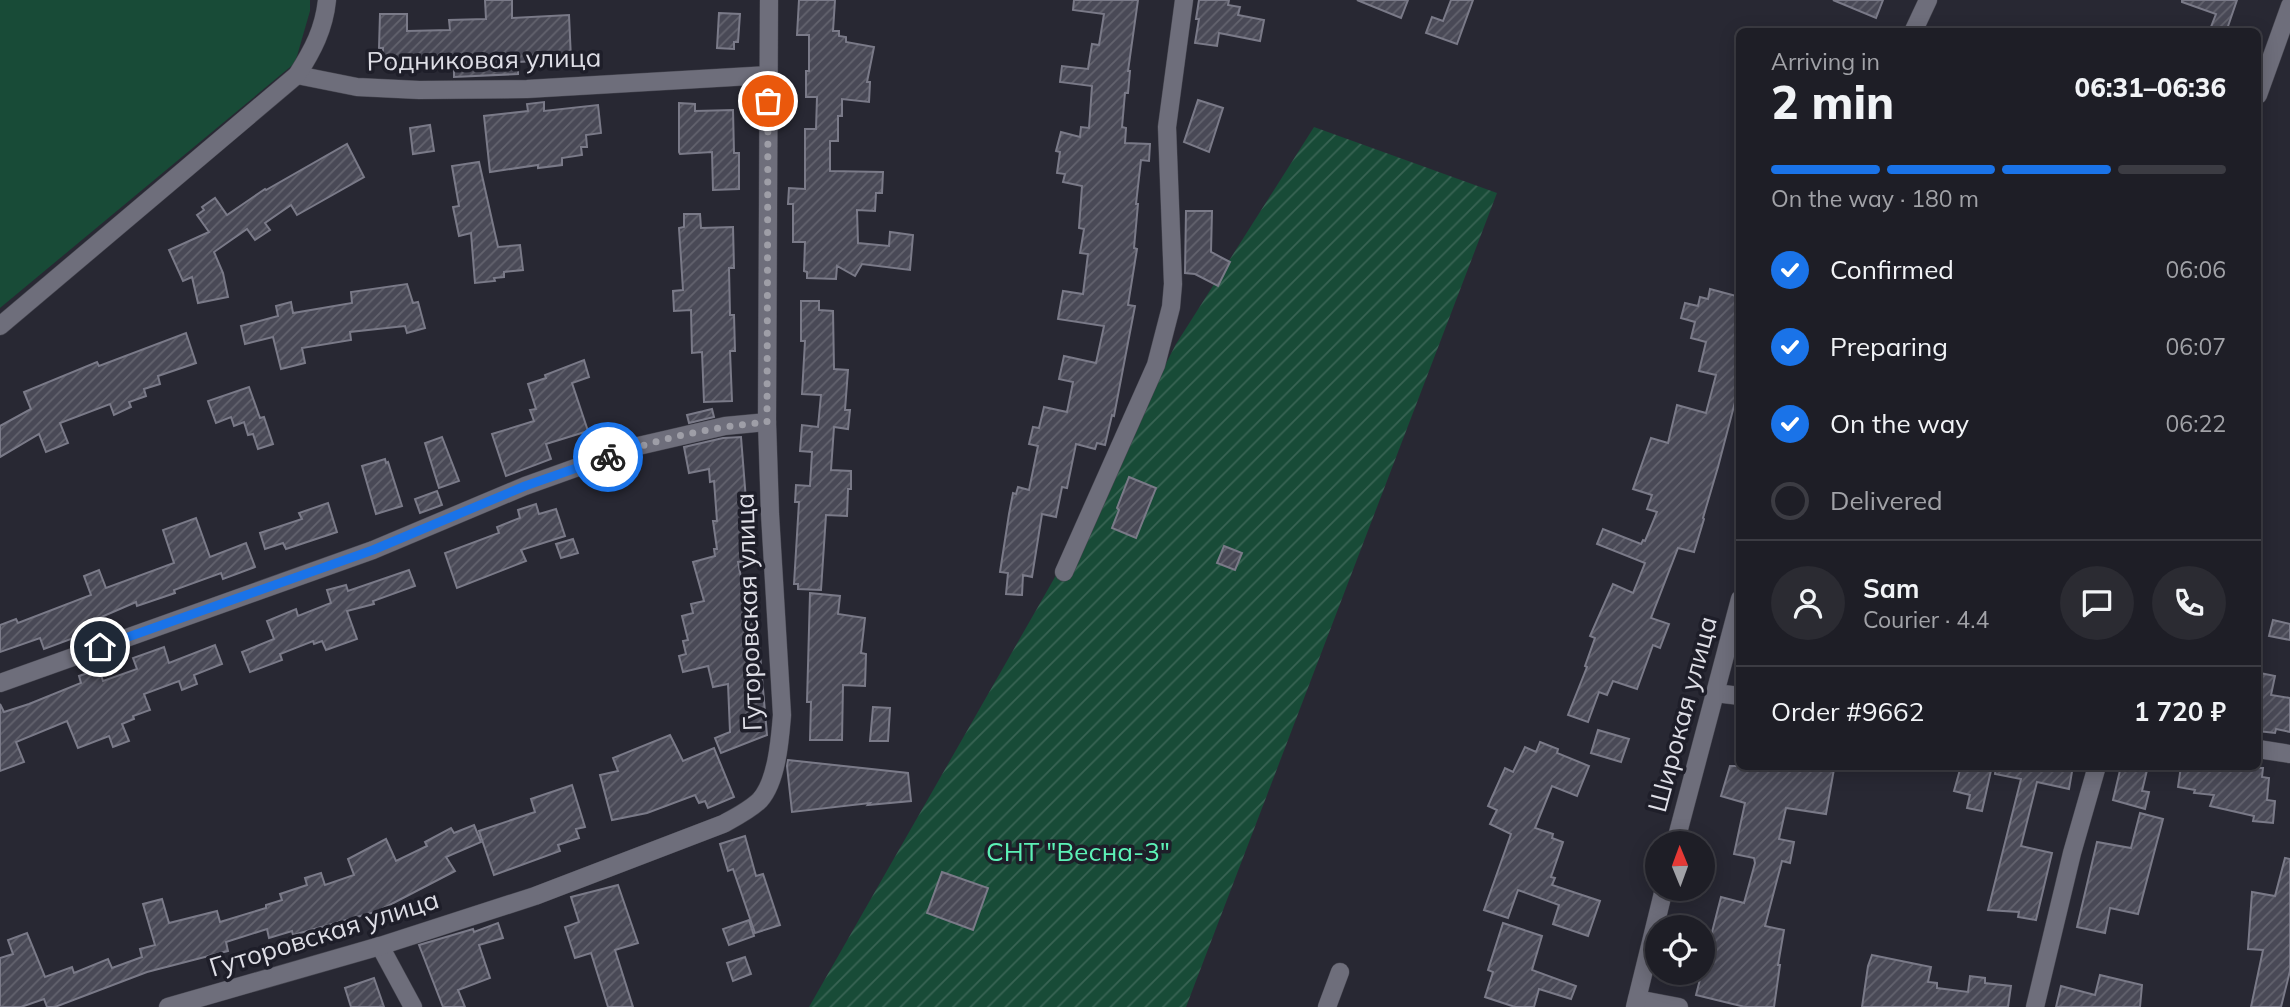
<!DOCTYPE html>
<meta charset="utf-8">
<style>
body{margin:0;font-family:Mulish,sans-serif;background:#2b2b32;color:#f1f3f6;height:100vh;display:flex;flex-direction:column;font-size:26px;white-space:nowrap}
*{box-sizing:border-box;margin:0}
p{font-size:23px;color:#a1a2a7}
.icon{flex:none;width:38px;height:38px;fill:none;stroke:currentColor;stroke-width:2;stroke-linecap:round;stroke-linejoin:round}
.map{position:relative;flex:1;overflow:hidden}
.panel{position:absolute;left:1736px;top:28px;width:525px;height:742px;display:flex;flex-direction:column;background:#1e1e26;border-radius:10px;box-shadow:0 4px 18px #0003,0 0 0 2px #3c3c43}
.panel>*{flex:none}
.needle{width:46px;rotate:359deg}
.controls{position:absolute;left:1645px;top:831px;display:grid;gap:14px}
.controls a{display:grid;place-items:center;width:70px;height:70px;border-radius:50%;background:#1e1e26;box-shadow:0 4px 18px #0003,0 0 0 2px #3c3c43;font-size:35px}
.pin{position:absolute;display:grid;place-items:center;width:60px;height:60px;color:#fff;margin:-30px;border:4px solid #fff;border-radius:50%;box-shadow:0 2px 7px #0007}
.courier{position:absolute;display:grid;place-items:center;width:70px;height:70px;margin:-35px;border:5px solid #1a73e8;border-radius:50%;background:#fff;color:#222;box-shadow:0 2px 9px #0007}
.summary em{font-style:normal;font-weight:800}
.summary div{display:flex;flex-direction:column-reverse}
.summary{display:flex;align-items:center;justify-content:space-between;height:119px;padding:0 35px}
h1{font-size:46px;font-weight:800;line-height:52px}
.bar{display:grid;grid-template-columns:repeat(4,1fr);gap:10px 7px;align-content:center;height:84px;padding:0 35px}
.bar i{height:9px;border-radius:5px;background:#3c3c43}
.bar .selected{background:#1a73e8}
.bar p{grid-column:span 4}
.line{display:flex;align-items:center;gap:18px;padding:0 35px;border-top:2px solid #3c3c43}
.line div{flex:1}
.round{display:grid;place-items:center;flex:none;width:74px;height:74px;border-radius:37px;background:#2b2b32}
ol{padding:0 35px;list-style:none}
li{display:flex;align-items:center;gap:21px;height:77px}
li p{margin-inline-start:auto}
li .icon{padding:7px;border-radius:50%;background:#1a73e8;color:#fff;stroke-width:4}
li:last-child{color:#a1a2a7}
li i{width:38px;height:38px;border:4px solid #3c3c43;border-radius:50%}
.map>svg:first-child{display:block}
.grass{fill:#184b37}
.garden{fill:url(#garden-furrows)}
.building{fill:url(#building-hatch);stroke:#7a7a88;stroke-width:2}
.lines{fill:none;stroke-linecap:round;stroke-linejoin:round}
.minor-casing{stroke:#464650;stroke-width:19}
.tertiary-casing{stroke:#464650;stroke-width:19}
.minor{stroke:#6e6e7b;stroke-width:18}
.tertiary{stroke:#6e6e7b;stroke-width:18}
.done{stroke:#9e9ea7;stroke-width:7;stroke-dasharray:0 12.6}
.route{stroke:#1a73e8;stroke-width:9}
.labels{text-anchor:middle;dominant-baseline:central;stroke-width:7;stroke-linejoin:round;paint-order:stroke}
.street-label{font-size:26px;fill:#dedee6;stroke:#1e1e29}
.park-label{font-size:26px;fill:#5cf1b6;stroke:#1e1e29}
</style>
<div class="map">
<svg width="2290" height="1007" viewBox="0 0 2290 1007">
<defs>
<pattern id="garden-furrows" width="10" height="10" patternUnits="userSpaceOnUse" patternTransform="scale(1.75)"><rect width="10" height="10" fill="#184b37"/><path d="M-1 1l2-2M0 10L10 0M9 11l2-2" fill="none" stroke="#396454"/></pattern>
<pattern id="building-hatch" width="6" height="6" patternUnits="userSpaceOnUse" patternTransform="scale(1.75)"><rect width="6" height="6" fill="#494956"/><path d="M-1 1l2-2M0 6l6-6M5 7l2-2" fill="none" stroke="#63636e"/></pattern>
</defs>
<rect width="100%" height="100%" fill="#282833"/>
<path class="grass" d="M0,0H310V11L295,63L0,308Z"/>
<path class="garden" d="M1314,127L1497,193L1186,1007H809L1059,570L1176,344Z"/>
<g class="building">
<path d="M485,0H512V18L569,15L571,59L518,62V74L454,77V63L414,64L383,62V48H379L380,14H407V31L450,30L449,20L486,19Z"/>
<path d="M799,0H835L833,31H839V36L846,37V42L874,47L867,82H870L869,102L842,99V116H838V141H830V171L883,172L882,193H876L875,211L857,210L858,243L889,246L890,232L913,235L910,270L862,264L855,276L837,266L836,279L807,278V272L804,271L805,242H793V204H788L789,188L805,189V129H816L817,97H806V71H809V35H797Z"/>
<path d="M1074,0H1138L1128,71H1130L1128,93H1125L1122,127L1126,128L1125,143L1150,144L1149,161L1141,160L1136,204H1138L1134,248L1137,249L1128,305L1135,306L1114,416L1112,415L1105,445L1097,443L1095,449L1076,444L1067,488L1062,487L1056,517L1042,514L1032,577L1023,575L1022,595L1006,594L1008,573L1000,572L1009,514L1013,493L1016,494L1018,487L1029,490L1038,446L1029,444L1033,427L1039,428L1044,407L1067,412L1073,382L1059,379L1064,356L1096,363L1104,326L1058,319L1063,291L1083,294L1088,254L1080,253L1084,229L1079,228L1082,186L1063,182L1065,174L1057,173L1060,152L1056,151L1061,132L1080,137L1081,127L1089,128L1092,86L1060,82L1062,66L1088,69L1092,44L1099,45L1104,14L1073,10Z"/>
<path d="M1199,0H1229L1228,5L1240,7L1238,15L1264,20L1260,41L1219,33L1217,46L1195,43L1199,19H1196Z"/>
<path d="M1357,0H1408L1401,18Z"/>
<path d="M1451,0H1473L1457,44L1426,33L1432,17L1443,21Z"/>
<path d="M1833,0H1883L1876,18Z"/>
<path d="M2182,0H2237L2226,32H2209L2216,14L2182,2Z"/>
<path d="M719,13L740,14L738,42H734V49L717,48Z"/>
<path d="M1198,100L1223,108L1209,152L1184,142Z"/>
<path d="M544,102V111L598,105L601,133L586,135L587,147H581L582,155L562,158V165L538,168V165L490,172L484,116L528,111L527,104Z"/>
<path d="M679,103L695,104V111L733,110L734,153H739V189L713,190L712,152L680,154L679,152Z"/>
<path d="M430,125L434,151L413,154L410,128Z"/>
<path d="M347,144L364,177L297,215L291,205L265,223L270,230L255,240L247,229L214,252L223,273L228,297L198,303L192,277L183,281L169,250L209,232L197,215L204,210L202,207L215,198L227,215L265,189L266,190Z"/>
<path d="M479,162L498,247L520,245L523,270L504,272V277L494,278L495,281L475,283L471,233L459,236L453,207L459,206L452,166Z"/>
<path d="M1186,211H1212L1211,252L1230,262L1218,286L1195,274L1185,273Z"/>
<path d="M684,214H700L701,228L733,227L734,268H729L730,315H734L735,351H730L732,401L704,402L702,352L692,353L691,310L674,311L673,291L683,290L679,228L684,227Z"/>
<path d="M407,284L413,303L418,302L425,328L407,333L405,326L350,332L351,340L302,348L305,363L281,369L273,337L245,344L241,326L278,316L276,306L291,302L293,313L352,303L351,292Z"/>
<path d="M1710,289L1740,297V383L1718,467L1703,518L1704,519L1694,552L1678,548L1651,618L1669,624L1660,648L1653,645L1637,689L1613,681L1607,695L1599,692L1588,722L1568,715L1587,667L1585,666L1595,638L1590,636L1613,584L1633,593L1645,563L1597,544L1603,529L1641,544L1643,540L1645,541L1657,512L1647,509L1652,495L1633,489L1651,438L1668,443L1677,405L1706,413L1716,375L1699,371L1706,342L1691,338L1695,322L1681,318L1685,303L1698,306L1700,297L1708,299Z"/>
<path d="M801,301H819V310L833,311L834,369L848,370L845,410H850L848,429L834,427L831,470L851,471V489H848L847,516L826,515L821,590L798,589V584H794L799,502H795L796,485L810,486L812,452L800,451L802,425L818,427L821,395L802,394L805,341H801Z"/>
<path d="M186,333L196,363L158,376L160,384L144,389L146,396L129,402L131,407L114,415L110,404L60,423L68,443L46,452L39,434L0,457V426L31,409L24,392L97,362L99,366Z"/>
<path d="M584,360L589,377L572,383L588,431L546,444L551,459L506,476L492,434L534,421L530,410L536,409L528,384L546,378L545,375Z"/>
<path d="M249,387L260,418L264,417L273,444L258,449L253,434L248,435L244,422L234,426L231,417L216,423L208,401Z"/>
<path d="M712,409L714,417L689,423L687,415Z"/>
<path d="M442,437L459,481L439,488L425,443Z"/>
<path d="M741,437L747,513H742L748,561L738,562L747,609L756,608L767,735L721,753L715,738L730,732L728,684L713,687L708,666L683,672L679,656L686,654L683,641L688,640L682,616L693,613L691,604L704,601L693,562L715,556L714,549H717L713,521H717L714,481L710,482L709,469L689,473L684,447L723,438Z"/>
<path d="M385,459L386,463L388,462L402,506L376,514L362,466Z"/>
<path d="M1129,477L1156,488L1136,538L1112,528L1119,510L1117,508Z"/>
<path d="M437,491L442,505L420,513L415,499Z"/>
<path d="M328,503L337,532L286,549L283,543L265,549L260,533L302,519L299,513Z"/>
<path d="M536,504L539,514L556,509L565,536L521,550L526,561L457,588L445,553L499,533L497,527L520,518L518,510Z"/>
<path d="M196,518L210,557L246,543L255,567L223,579L221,573L174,590L175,593L137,606L136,602L99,618L100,621L96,623L98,629L44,649L40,638L0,652V625L16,619L18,623L91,595L84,576L99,570L106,588L174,563L163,530Z"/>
<path d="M573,539L578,553L561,558L556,544Z"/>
<path d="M1224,546L1242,553L1235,570L1217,563Z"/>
<path d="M409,570L415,586L373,601L374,604L347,611L357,639L326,650L322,641L314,644L313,641L280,654L282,660L250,672L242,652L274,639L267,621L296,609L298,616L331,603L327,590L346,585L348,591Z"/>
<path d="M810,593L840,596L838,614L865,618L861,653L866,654L865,686L843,685L842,740H810L811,702H807Z"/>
<path d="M2273,620L2290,624V640L2269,636Z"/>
<path d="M215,645L222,664L194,675L197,684L182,690L179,681L144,694L150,710L133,716L134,719L122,724L129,741L113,747L109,736L78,748L67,721L16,742L24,762L0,771V704L4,712L29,704L81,683L79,676L99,669L103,681L137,669L133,658L164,647L169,663Z"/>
<path d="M2260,673L2275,676L2271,695L2290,698V732L2276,729L2275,733L2258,731V684Z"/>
<path d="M873,707L890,708L888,741H870Z"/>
<path d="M1598,730L1629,739L1621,762L1591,753Z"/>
<path d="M670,735L683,761L714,748L734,797L708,808L705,801L699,803L695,795L647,813L612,820L600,775L618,771L613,758Z"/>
<path d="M1540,742L1558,749L1557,753L1589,766L1577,796L1552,786L1535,828L1553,834L1552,838L1563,842L1551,877L1555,878L1552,885L1600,901L1588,936L1553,924L1559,905L1518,890L1508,918L1484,910L1511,834L1490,824L1497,810L1488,806L1505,768L1513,772L1525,747L1536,752Z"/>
<path d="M788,760L908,773L911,801L868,805L870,803L792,812L787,766Z"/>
<path d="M1730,766H1817L1834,769L1826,814L1786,808L1779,839L1794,842L1790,863L1782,861L1765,926L1784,930L1778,965H1780L1774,1007H1745L1696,995L1721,897L1744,903L1755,863L1754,858L1734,854L1745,803L1721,796Z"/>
<path d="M1961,766H1992L1982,811L1967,808L1970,795L1954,791Z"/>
<path d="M1996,766H2073L2069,789L2037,782L2021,846L2052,853L2036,920L2018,917L2019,912L1988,910L2021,779L1995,774Z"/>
<path d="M2121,766H2148L2142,791L2149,792L2145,809L2113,800Z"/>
<path d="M2181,766L2263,768L2262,777L2269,778L2267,800L2275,801L2273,823L2253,821L2254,816L2210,806L2214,795L2194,793L2195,790L2178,787Z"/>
<path d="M572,785L585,827L576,829L579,838L558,845L560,851L494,875L479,831L535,812L531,799Z"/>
<path d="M2140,813L2163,819L2138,914L2110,908L2105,933L2077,927L2097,842L2131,848Z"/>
<path d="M474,825L481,842L446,857L455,871L378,911L293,935L292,931L269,938L267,929L226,942L228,951L147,972L55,1007H47L44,999L21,1007H0V958L13,954L8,940L27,933L45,977L72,967L74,973L108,959L112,968L142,957L140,949L155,945L143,904L162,899L169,923L217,911L220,922L266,908V905L282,900L280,894L307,885L305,878L321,873L325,885L354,875L348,859L386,839L396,861L427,846L425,842L451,828L454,833Z"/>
<path d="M745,836L756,876L763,874L780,925L755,933L733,869L728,871L720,844Z"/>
<path d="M2285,858L2290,859V971L2281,1007H2251L2263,950L2248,949L2252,892L2275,896Z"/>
<path d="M942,872L988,888L973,930L927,913Z"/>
<path d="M618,885L638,943L615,950L633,1007H608L591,953L575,958L565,927L579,922L571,897Z"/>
<path d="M749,920L754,936L729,945L723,929Z"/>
<path d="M498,923L503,938L479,945L490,978L458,990L465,1007H443L419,945L473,929L474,932Z"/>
<path d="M1503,923L1542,936L1532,970L1576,986L1571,999L1539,989L1534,1007H1515L1485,997L1493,972L1488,970Z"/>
<path d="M1872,955L1931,967L1928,982L1937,983V988L1968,992L1970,976L1985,978V983L2011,986L2008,1007H1862L1868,966Z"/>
<path d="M745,957L751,974L733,981L727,963Z"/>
<path d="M2100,975L2142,985L2140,1007H2056L2061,986L2095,995Z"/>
<path d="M374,978L384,1007H351L345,988Z"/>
</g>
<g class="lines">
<g class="minor-casing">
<g id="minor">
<path d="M297,75L357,87L419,90L527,89L768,75"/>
<path d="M2258,95L2290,6"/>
<path d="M1064,572L1156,365L1171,307L1173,284L1167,127L1184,0"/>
<path d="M0,683L373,550L525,486L634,447L725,426L767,422"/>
<path d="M1715,693L1740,696"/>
<path d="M2258,749L2290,754"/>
<path d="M380,946L413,1007"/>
<path d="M1637,999L1679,1007"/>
<path d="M168,1007L380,946L535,896L723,824C736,817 750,810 760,800C777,781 780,739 782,715L770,514L767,422L769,0"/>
<path d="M1327,1007L1340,972"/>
<path d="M2035,1007L2072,853L2097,766"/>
</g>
</g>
<g class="tertiary-casing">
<g id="tertiary">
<path d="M1913,32L1928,0"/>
<path d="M0,326L297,75C313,50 324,29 327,0"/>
<path d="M1675,844L1740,599"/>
<path d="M1635,1007L1664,889"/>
</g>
</g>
<use href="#minor" class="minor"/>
<use href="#tertiary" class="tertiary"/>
</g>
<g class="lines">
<path class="done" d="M608,457C660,438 712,427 767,422L768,101"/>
<path class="route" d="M100,647L373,550L525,486L608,457"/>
</g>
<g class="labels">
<g class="street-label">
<text transform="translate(484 59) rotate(-1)">Родниковая улица</text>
<text transform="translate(748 612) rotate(-92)">Гуторовская улица</text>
<text transform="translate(1682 714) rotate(-75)">Широкая улица</text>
<text transform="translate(324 933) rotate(-17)">Гуторовская улица</text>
</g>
<g class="park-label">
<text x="1078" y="851">СНТ "Весна-3"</text>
</g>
</g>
</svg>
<div class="controls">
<a><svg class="needle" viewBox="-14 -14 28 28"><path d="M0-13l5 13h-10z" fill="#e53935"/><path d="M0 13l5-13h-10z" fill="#a1a2a7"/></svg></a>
<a><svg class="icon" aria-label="locate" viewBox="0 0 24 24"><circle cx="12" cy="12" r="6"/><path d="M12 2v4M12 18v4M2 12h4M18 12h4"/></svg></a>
</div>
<div class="pin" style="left:768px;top:101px;background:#ea580c"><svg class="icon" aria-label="bag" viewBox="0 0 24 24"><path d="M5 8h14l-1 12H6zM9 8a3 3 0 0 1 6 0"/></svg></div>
<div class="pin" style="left:100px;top:647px;background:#1f2937"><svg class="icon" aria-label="home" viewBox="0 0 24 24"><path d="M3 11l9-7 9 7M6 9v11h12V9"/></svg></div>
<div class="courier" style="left:608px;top:457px"><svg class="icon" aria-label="bike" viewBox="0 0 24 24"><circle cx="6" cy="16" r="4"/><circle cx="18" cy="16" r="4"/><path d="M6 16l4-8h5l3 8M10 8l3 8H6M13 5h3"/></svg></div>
<section class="panel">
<div class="summary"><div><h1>2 min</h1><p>Arriving in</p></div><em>06:31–06:36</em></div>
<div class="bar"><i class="selected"></i><i class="selected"></i><i class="selected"></i><i></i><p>On the way · 180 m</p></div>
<ol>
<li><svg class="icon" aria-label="check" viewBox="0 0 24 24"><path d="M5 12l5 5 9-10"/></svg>Confirmed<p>06:06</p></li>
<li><svg class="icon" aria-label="check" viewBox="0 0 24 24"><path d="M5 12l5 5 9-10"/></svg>Preparing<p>06:07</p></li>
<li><svg class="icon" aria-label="check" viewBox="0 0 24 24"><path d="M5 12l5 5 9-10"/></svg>On the way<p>06:22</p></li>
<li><i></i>Delivered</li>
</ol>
<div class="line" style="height:126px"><a class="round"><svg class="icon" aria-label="person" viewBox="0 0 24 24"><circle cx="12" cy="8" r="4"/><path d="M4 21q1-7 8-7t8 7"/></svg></a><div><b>Sam</b><p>Courier · 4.4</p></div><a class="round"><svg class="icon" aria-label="chat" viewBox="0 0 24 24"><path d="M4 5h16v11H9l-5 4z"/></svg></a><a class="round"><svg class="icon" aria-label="phone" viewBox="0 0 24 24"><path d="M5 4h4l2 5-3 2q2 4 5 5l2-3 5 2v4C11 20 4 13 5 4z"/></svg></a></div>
<div class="line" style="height:91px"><div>Order #9662</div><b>1 720 ₽</b></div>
</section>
</div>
